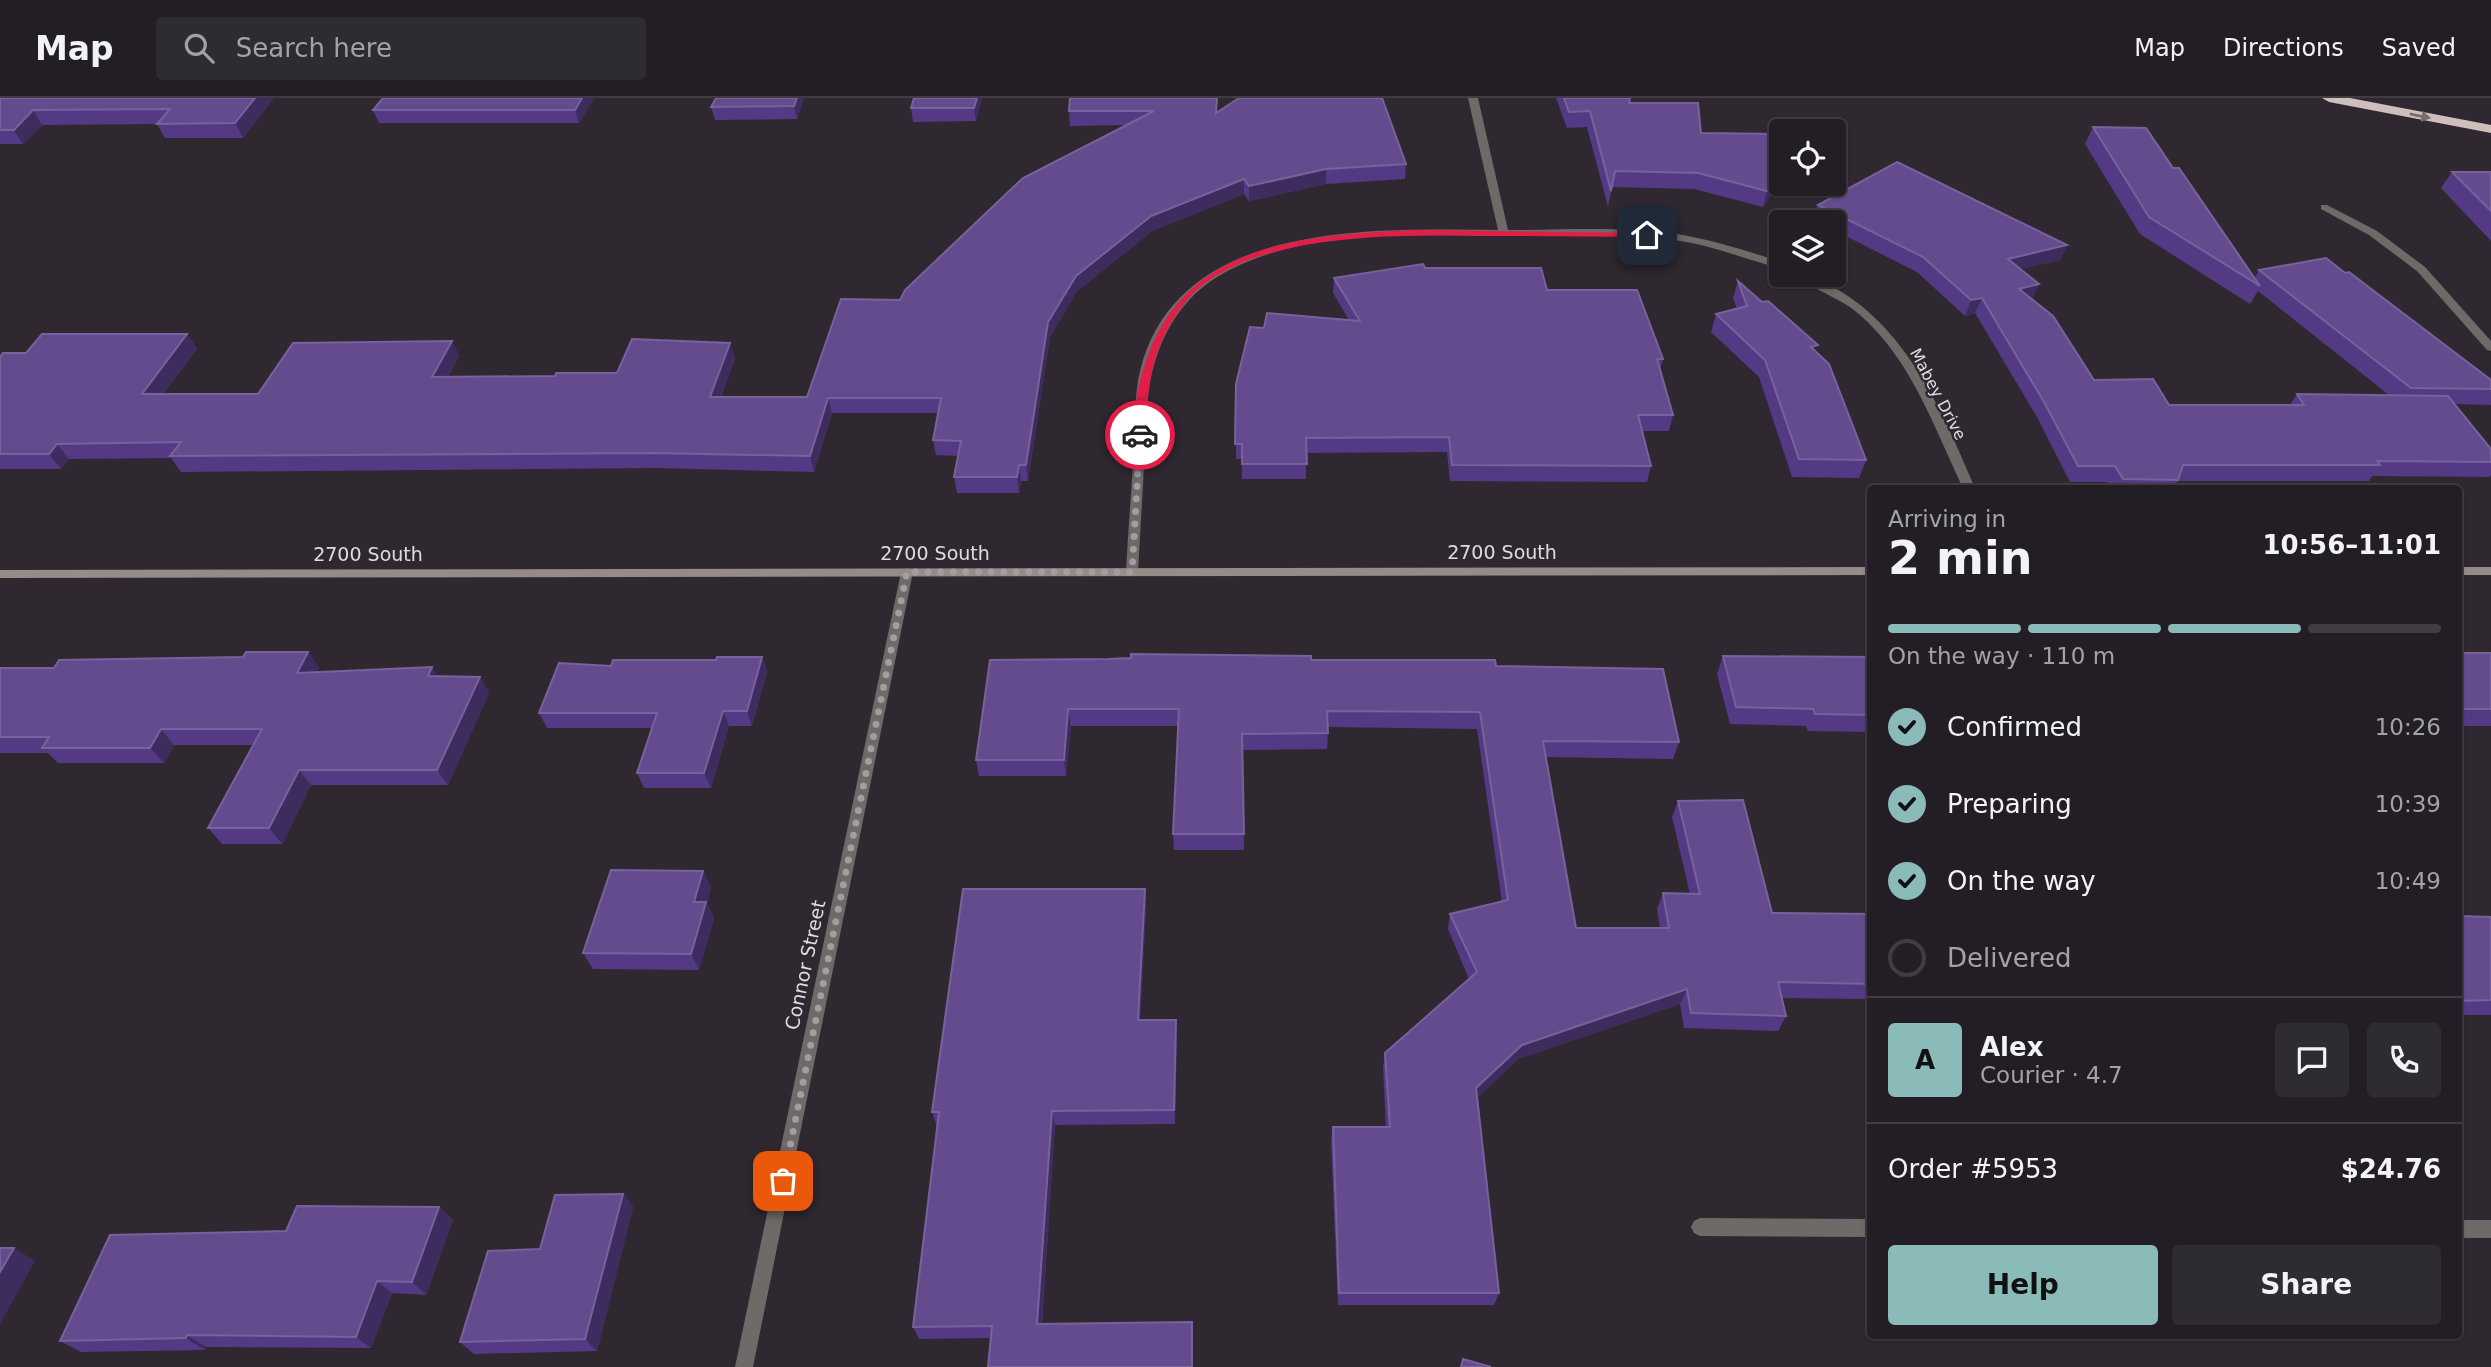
<!DOCTYPE html>
<meta charset="utf-8">
<style>
body{margin:0;font-family:"DejaVu Sans",sans-serif;background:#2f2b32;color:#f1f3f6;height:100vh;display:flex;flex-direction:column;font-size:26px;white-space:nowrap}
*{box-sizing:border-box;margin:0}
p{font-size:23px;color:#a3a2a7}
.icon{flex:none;width:38px;height:38px;fill:none;stroke:currentColor;stroke-width:2;stroke-linecap:round;stroke-linejoin:round}
.map{position:relative;flex:1;overflow:hidden}
.panel{position:absolute;left:1867px;top:387px;width:595px;height:854px;display:flex;flex-direction:column;background:#231e25;border-radius:7px;box-shadow:0 2px 5px #0004,0 0 0 2px #403c42}
.panel>*{flex:none}
.tools{position:absolute;left:1769px;top:21px;display:grid;gap:14px}
.tools a{display:grid;place-items:center;width:77px;height:77px;border-radius:7px;background:#231e25;box-shadow:0 2px 5px #0004,0 0 0 2px #403c42;font-size:35px}
.pin{position:absolute;display:grid;place-items:center;width:60px;height:60px;color:#fff;margin:-30px;border-radius:14px;box-shadow:0 4px 10px #0006}
.courier{position:absolute;display:grid;place-items:center;width:70px;height:70px;margin:-35px;border:5px solid #e11d48;border-radius:50%;background:#fff;color:#222;box-shadow:0 2px 9px #0007}
.summary em{font-style:normal;font-weight:700}
.summary div{display:flex;flex-direction:column-reverse}
.summary{display:flex;align-items:center;justify-content:space-between;height:119px;padding:0 21px}
h1{font-size:46px;font-weight:700;line-height:52px}
.bar{display:grid;grid-template-columns:repeat(4,1fr);gap:10px 7px;align-content:center;height:84px;padding:0 21px}
.bar i{height:9px;border-radius:5px;background:#403c42}
.bar .on{background:#8bbbb9}
.bar p{grid-column:span 4}
.line{display:flex;align-items:center;gap:18px;padding:0 21px;border-top:2px solid #403c42}
.line div{flex:1}
.round{display:grid;place-items:center;flex:none;width:74px;height:74px;border-radius:7px;background:#2f2b32}
ol{padding:0 21px;list-style:none}
li{display:flex;align-items:center;gap:21px;height:77px}
li p{margin-inline-start:auto}
li .icon{padding:7px;border-radius:50%;background:#8bbbb9;color:#111;stroke-width:4}
li:last-child{color:#a3a2a7}
li i{width:38px;height:38px;border:4px solid #403c42;border-radius:50%}
.cta{display:flex;gap:14px;margin-top:auto;padding:14px 21px}
.cta a{flex:1;height:80px;border-radius:7px;background:#8bbbb9;color:#111;font-size:28px;font-weight:700;line-height:80px;text-align:center}
.cta a+a{background:#2f2b32;color:#f1f3f6}
header{display:flex;align-items:center;gap:42px;box-sizing:border-box;height:98px;padding:0 35px;background:#231e25;border-bottom:2px solid #403c42}
header strong{font-size:33px}
nav{display:flex;gap:38px;margin-inline-start:auto;font-size:24px}
.search{width:490px;height:63px;background:#2f2b32;display:flex;align-items:center;gap:18px;box-sizing:border-box;padding:0 24px;border-radius:7px;color:#a3a2a7;font-size:26px}
.map>svg:first-child{display:block}
.lines{fill:none;stroke-linecap:round;stroke-linejoin:round}
.street{fill:#6f6967;fill-rule:evenodd}
.secondary{fill:#958c88;fill-rule:evenodd}
.highway{fill:#cebfba;fill-rule:evenodd}
.wall{fill:#543a84}
.shaded-wall{fill:#3f2c5f}
.building{fill:#644b8e;stroke:#77629b;stroke-width:2}
.oneway{fill:#776c6f}
.route{fill:#e11d48}
.done{stroke:#a29ca3;stroke-width:7;stroke-dasharray:0 12.6}
.labels{text-anchor:middle;dominant-baseline:central;stroke-width:5;stroke-linejoin:round;paint-order:stroke}
.far-street-label{font-size:16px;fill:#e0dbe1;stroke:#2f2831}
.street-label{font-size:19px;fill:#e0dbe1;stroke:#2f2831}
</style>
<header>
<strong>Map</strong>
<div class="search"><svg class="icon" aria-label="search" viewBox="0 0 24 24"><circle cx="10" cy="10" r="6"/><path d="M15 15l6 6"/></svg>Search here</div>
<nav><a>Map</a><a>Directions</a><a>Saved</a></nav>
</header>
<div class="map">
<svg width="2491" height="1269" viewBox="0 0 2491 1269">
<rect width="100%" height="100%" fill="#2f2831"/>
<g class="lines">
<g class="street">
<path d="M1468,0H1478L1508,132C1564,132 1621,128 1677,136C1713,142 1747,153 1782,164V171C1745,161 1711,147 1674,142C1621,135 1567,138 1514,138C1420,138 1301,128 1217,179C1175,205 1153,251 1148,299L1138,474L1132,478L1127,477L1126,474C1128,432 1132,389 1134,347C1136,322 1134,298 1140,273C1177,121 1376,131 1498,132Z"/>
<path d="M2321,107H2327L2377,133L2425,169L2491,243V253L2487,252L2417,173L2369,137L2321,111Z"/>
<path d="M1795,177C1810,176 1821,183 1835,190C1908,231 1944,317 1975,390H1963C1934,329 1911,261 1859,216C1839,199 1813,192 1795,177Z"/>
<path d="M907,470L913,474L753,1269H735L901,474Z"/>
<path d="M1700,1120L1871,1121V1139L1700,1138L1694,1135L1691,1129L1694,1123Z"/>
<rect x="2459" y="1122" width="32" height="18"/>
</g>
<g class="secondary">
<path d="M1871,469V477L0,480V472Z"/>
<rect x="2459" y="469" width="32" height="8"/>
</g>
<path class="highway" d="M2322,0H2350L2491,27V35L2329,4Z"/>
</g>
<g class="wall">
<path d="M0,0H274L243,40H165L157,26L42,27L23,46H0Z"/>
<path d="M383,0H594L579,25H379L373,12Z"/>
<path d="M804,0L797,21L715,22L711,9Z"/>
<path d="M914,0H982L976,23L913,24L911,10Z"/>
<path d="M1070,0H1217V15L1406,66L1405,81L1326,86L1249,103L1244,96L1152,133L1077,193L1050,239L1028,383H1021L1019,395H957L954,379L958,358L936,357L933,342L938,315H832L814,374L657,370L181,374L171,360L69,361L61,371H0V259L26,255L187,236L197,251L163,296H258L452,243L459,258L448,279L555,278L617,275L735,260L721,299H807L900,202L1126,27L1070,28L1069,13Z"/>
<path d="M1556,0H1630L1629,5L1701,35L1782,36V81L1763,109L1694,91L1612,89L1608,109L1587,29L1567,30Z"/>
<path d="M2093,29L2173,70L2255,180L2259,172L2491,282V307L2455,306L2491,351V377L2489,379L2372,378L2369,383H2178L2173,390H2110L2107,384H2070L2037,319L1975,215L1965,218L1917,174L1834,132V124H1818L1813,122L1818,107L2067,147L2060,162L2020,171L2032,201L2094,282L2169,307H2290L2297,296L2389,297L2258,193L2250,206L2140,136L2085,46Z"/>
<path d="M2452,74H2491V143L2441,90Z"/>
<path d="M1425,170L1547,192L1663,261L1660,272L1673,317L1669,333H1642L1651,368L1647,384L1450,383L1447,354L1306,355V381H1242V361H1236V286L1264,230L1349,222L1333,195L1334,180Z"/>
<path d="M1738,183L1815,254L1866,362L1859,380L1792,379L1759,279L1711,234L1716,216L1737,211L1733,200Z"/>
<path d="M308,554L319,570L317,574L480,579L489,595L448,687H311L282,746H222L208,730L254,647H174L164,665H58L48,655H0V570H54L243,559Z"/>
<rect x="2459" y="555" width="32" height="73"/>
<path d="M1723,558L1871,559V634L1808,633L1806,628L1730,626L1717,576Z"/>
<path d="M762,559L767,574L752,628H729L711,690H644L637,675L652,630H547L539,615L611,568Z"/>
<path d="M990,562H1311L1496,568L1679,644L1673,661L1546,659L1576,830H1660L1657,811L1663,795L1690,796L1672,719L1678,703L1772,815L1871,816V906L1869,901L1782,900L1786,918L1778,933L1684,930L1680,906L1518,961L1478,999L1499,1195L1494,1207H1338L1331,1043L1333,1029H1386L1383,970L1385,955L1469,881L1448,831L1450,816L1502,804L1477,631L1328,629L1327,651L1243,652L1244,752H1174L1173,736L1178,628H1071L1066,678H979L976,662Z"/>
<path d="M703,773L711,789L707,805L714,820L699,872L593,871L583,855Z"/>
<path d="M1146,807L1140,922L1177,937L1175,1026L1055,1027L1042,1226L1193,1236V1269H988L990,1240L919,1241L913,1229L937,1029L932,1014Z"/>
<path d="M2459,818L2491,819V917H2459Z"/>
<path d="M623,1096L633,1109L597,1253L474,1256L460,1244L540,1151Z"/>
<path d="M439,1109L453,1122L426,1197L392,1195L371,1250L206,1249L205,1252L81,1254L60,1243L286,1133Z"/>
</g>
<g class="shaded-wall">
<path d="M255,0H274L243,40L235,25Z"/>
<path d="M582,0H594L579,25L575,12Z"/>
<path d="M797,0H804L797,21L794,8Z"/>
<path d="M977,0H982L976,23L974,10Z"/>
<path d="M33,12L42,27L23,46L14,32Z"/>
<path d="M1326,71V86L1249,103V88Z"/>
<path d="M1782,72V81L1763,109L1767,93Z"/>
<path d="M1244,81V96L1152,133L1077,193L1050,239L1028,383L1026,367L1048,224L1076,178L1151,118Z"/>
<path d="M2067,147L2060,162L2001,176L2008,161Z"/>
<path d="M2039,186L2032,202L2019,191Z"/>
<path d="M1982,200L1975,215L1965,218L1971,202Z"/>
<path d="M187,236L197,251L152,311L142,296Z"/>
<path d="M452,243L459,258L439,295L432,279Z"/>
<path d="M730,245L735,260L715,314L710,299Z"/>
<path d="M828,300L832,315L814,374L810,358Z"/>
<path d="M57,346L69,361L61,371L49,356Z"/>
<path d="M1019,367L1021,383L1019,395L1017,379Z"/>
<path d="M308,554L319,570L308,591L297,575Z"/>
<path d="M762,559L767,574L752,628L747,613Z"/>
<path d="M432,569L442,585L428,578Z"/>
<path d="M480,579L489,595L448,687L437,672Z"/>
<path d="M1068,611L1071,628L1066,678L1064,662Z"/>
<path d="M723,613L729,628L711,690L704,675Z"/>
<path d="M161,631L174,647L164,665L150,650Z"/>
<path d="M299,672L311,687L282,746L269,730Z"/>
<path d="M703,773L711,789L707,805L714,820L699,872L691,856L694,804Z"/>
<path d="M1145,791L1146,807L1140,937L1138,922Z"/>
<path d="M1687,891L1680,906L1518,961L1473,1004L1476,990L1522,947Z"/>
<path d="M1176,922L1177,937L1175,1026L1174,1012Z"/>
<path d="M1052,1013L1055,1027L1041,1238L1037,1226Z"/>
<path d="M623,1096L633,1109L597,1253L585,1241Z"/>
<path d="M439,1109L453,1122L426,1197L412,1184Z"/>
<path d="M14,1150L35,1163L0,1226V1174Z"/>
<path d="M377,1183L392,1195L371,1250L356,1239Z"/>
<path d="M1192,1224L1193,1236V1269H1192Z"/>
<path d="M187,1237L206,1249L205,1252L186,1240Z"/>
</g>
<g class="building">
<path d="M0,0H255L235,25L157,26L170,11L33,12L14,32H0Z"/>
<path d="M383,0H582L575,12H373Z"/>
<path d="M716,0H797L794,8L711,9Z"/>
<path d="M914,0H977L974,10H911Z"/>
<path d="M1070,0H1217L1216,15L1239,0H1382L1406,66L1326,71L1249,88L1244,81L1151,118L1076,178L1048,224L1026,367H1019L1017,379H954L961,343L933,342L941,300H828L810,358L652,355L170,358L181,344L57,346L49,356H0V259L3,255H26L42,236H187L142,296H258L293,245L452,243L432,279L555,278L556,275H617L632,241L730,245L710,299H807L841,201L900,202L905,192L1023,80L1154,13H1069Z"/>
<path d="M1564,0H1630L1629,5H1698L1701,35L1782,36V72L1767,93L1698,75L1615,73L1611,93L1590,13L1569,14Z"/>
<path d="M2093,29L2146,30L2173,70H2179L2260,188L2149,119Z"/>
<path d="M1897,64L2067,147L2008,161L2039,186L2019,191L2053,218L2094,282L2153,281L2169,307H2304L2297,296L2448,298L2491,351V364L2377,363L2380,367H2183L2178,382L2123,381L2115,368H2078L2044,304L1982,200L1971,202L1923,159L1818,107Z"/>
<path d="M2452,74H2491V113Z"/>
<path d="M2326,160L2345,175L2349,174L2491,282V291L2411,290L2259,172Z"/>
<path d="M1423,166L1425,170H1541L1547,192H1637L1663,261H1657L1673,317H1638L1651,368L1452,367L1449,339L1306,340L1307,366H1242V346H1235L1236,286L1250,229L1264,230L1267,215L1360,223L1334,180Z"/>
<path d="M1738,183L1762,204L1768,203L1818,247L1811,249L1829,266L1866,362L1799,361L1765,262L1716,216L1747,208Z"/>
<path d="M246,554H308L297,575L432,569L428,578L480,579L437,672H299L269,730H208L262,631H161L150,650H42L49,639H0V570H54L59,562L243,559Z"/>
<rect x="2459" y="555" width="32" height="56"/>
<path d="M1131,556L1311,558V562H1495L1496,568L1663,571L1679,644L1543,643L1576,830H1669L1663,795L1700,796L1678,703L1743,702L1772,815L1871,816V886L1778,884L1786,918L1691,915L1687,891L1522,947L1476,990L1499,1195H1339L1333,1029H1390L1385,955L1477,874L1450,816L1508,802L1480,614L1327,613L1328,635L1242,636L1244,736H1173L1179,611H1068L1064,662H976L990,562L1109,561L1131,560Z"/>
<path d="M1723,558L1871,559V617L1815,616L1813,611L1736,609Z"/>
<path d="M717,559H762L747,613H723L704,675H637L657,615H539L559,565L611,568L613,562H716Z"/>
<path d="M611,772L703,773L694,804H706L691,856L583,855Z"/>
<path d="M963,791H1145L1138,922H1176L1174,1012L1052,1013L1037,1226L1192,1224V1269H988L992,1228L913,1229L939,1014H932Z"/>
<path d="M2459,818L2491,819V902L2459,903Z"/>
<path d="M623,1096L585,1241L460,1244L488,1153L540,1151L555,1097Z"/>
<path d="M297,1108L439,1109L412,1184L377,1183L356,1239L187,1237L186,1240L60,1243L110,1137L286,1133Z"/>
<path d="M0,1150H14L0,1174Z"/>
<path d="M1463,1261L1491,1269H1461Z"/>
</g>
<defs><path id="oneway-solid" d="M-6-.8H1V-3.2L6.5 0L1 3.2V.8H-6Z" transform="scale(1.75)"/></defs>
<use class="oneway" href="#oneway-solid" transform="translate(2420 18) rotate(11)"/>
<path class="route" d="M1416,132L1647,135L1651,137L1647,139C1597,139 1547,138 1497,138C1410,137 1243,130 1184,206C1151,248 1148,286 1145,337L1137,339C1131,315 1139,283 1147,260C1188,143 1309,137 1416,132Z"/>
<g class="lines">
<path class="done" d="M783,1083L907,474H1132L1140,337"/>
</g>
<g class="labels">
<g class="far-street-label">
<text transform="translate(1938 296) rotate(62)">Mabey Drive</text>
</g>
<g class="street-label">
<text x="1502" y="454">2700 South</text>
<text x="935" y="455">2700 South</text>
<text x="368" y="456">2700 South</text>
<text transform="translate(805 867) rotate(-78)">Connor Street</text>
</g>
</g>
</svg>
<div class="tools">
<a><svg class="icon" aria-label="locate" viewBox="0 0 24 24"><circle cx="12" cy="12" r="6"/><path d="M12 2v4M12 18v4M2 12h4M18 12h4"/></svg></a>
<a><svg class="icon" aria-label="layers" viewBox="0 0 24 24"><path d="M12 4l9 5-9 5-9-5zM3 14l9 5 9-5"/></svg></a>
</div>
<div class="pin" style="left:783px;top:1083px;background:#ea580c"><svg class="icon" aria-label="bag" viewBox="0 0 24 24"><path d="M5 8h14l-1 12H6zM9 8a3 3 0 0 1 6 0"/></svg></div>
<div class="pin" style="left:1647px;top:137px;background:#1f2937"><svg class="icon" aria-label="home" viewBox="0 0 24 24"><path d="M3 11l9-7 9 7M6 9v11h12V9"/></svg></div>
<div class="courier" style="left:1140px;top:337px"><svg class="icon" aria-label="car" viewBox="0 0 24 24"><path d="M5 17H2v-5l4-1 3-4h7l3 4 3 1v5h-3M9 17h6M6 11h13"/><circle cx="7" cy="17" r="2"/><circle cx="17" cy="17" r="2"/></svg></div>
<section class="panel">
<div class="summary"><div><h1>2 min</h1><p>Arriving in</p></div><em>10:56–11:01</em></div>
<div class="bar"><i class="on"></i><i class="on"></i><i class="on"></i><i></i><p>On the way · 110 m</p></div>
<ol>
<li><svg class="icon" aria-label="check" viewBox="0 0 24 24"><path d="M5 12l5 5 9-10"/></svg>Confirmed<p>10:26</p></li>
<li><svg class="icon" aria-label="check" viewBox="0 0 24 24"><path d="M5 12l5 5 9-10"/></svg>Preparing<p>10:39</p></li>
<li><svg class="icon" aria-label="check" viewBox="0 0 24 24"><path d="M5 12l5 5 9-10"/></svg>On the way<p>10:49</p></li>
<li><i></i>Delivered</li>
</ol>
<div class="line" style="height:126px"><b class="round" style="background:#8bbbb9;color:#111">A</b><div><b>Alex</b><p>Courier · 4.7</p></div><a class="round"><svg class="icon" aria-label="chat" viewBox="0 0 24 24"><path d="M4 5h16v11H9l-5 4z"/></svg></a><a class="round"><svg class="icon" aria-label="phone" viewBox="0 0 24 24"><path d="M5 4h4l2 5-3 2q2 4 5 5l2-3 5 2v4C11 20 4 13 5 4z"/></svg></a></div>
<div class="line" style="height:91px"><div>Order #5953</div><b>$24.76</b></div>
<div class="cta"><a>Help</a><a>Share</a></div>
</section>
</div>
